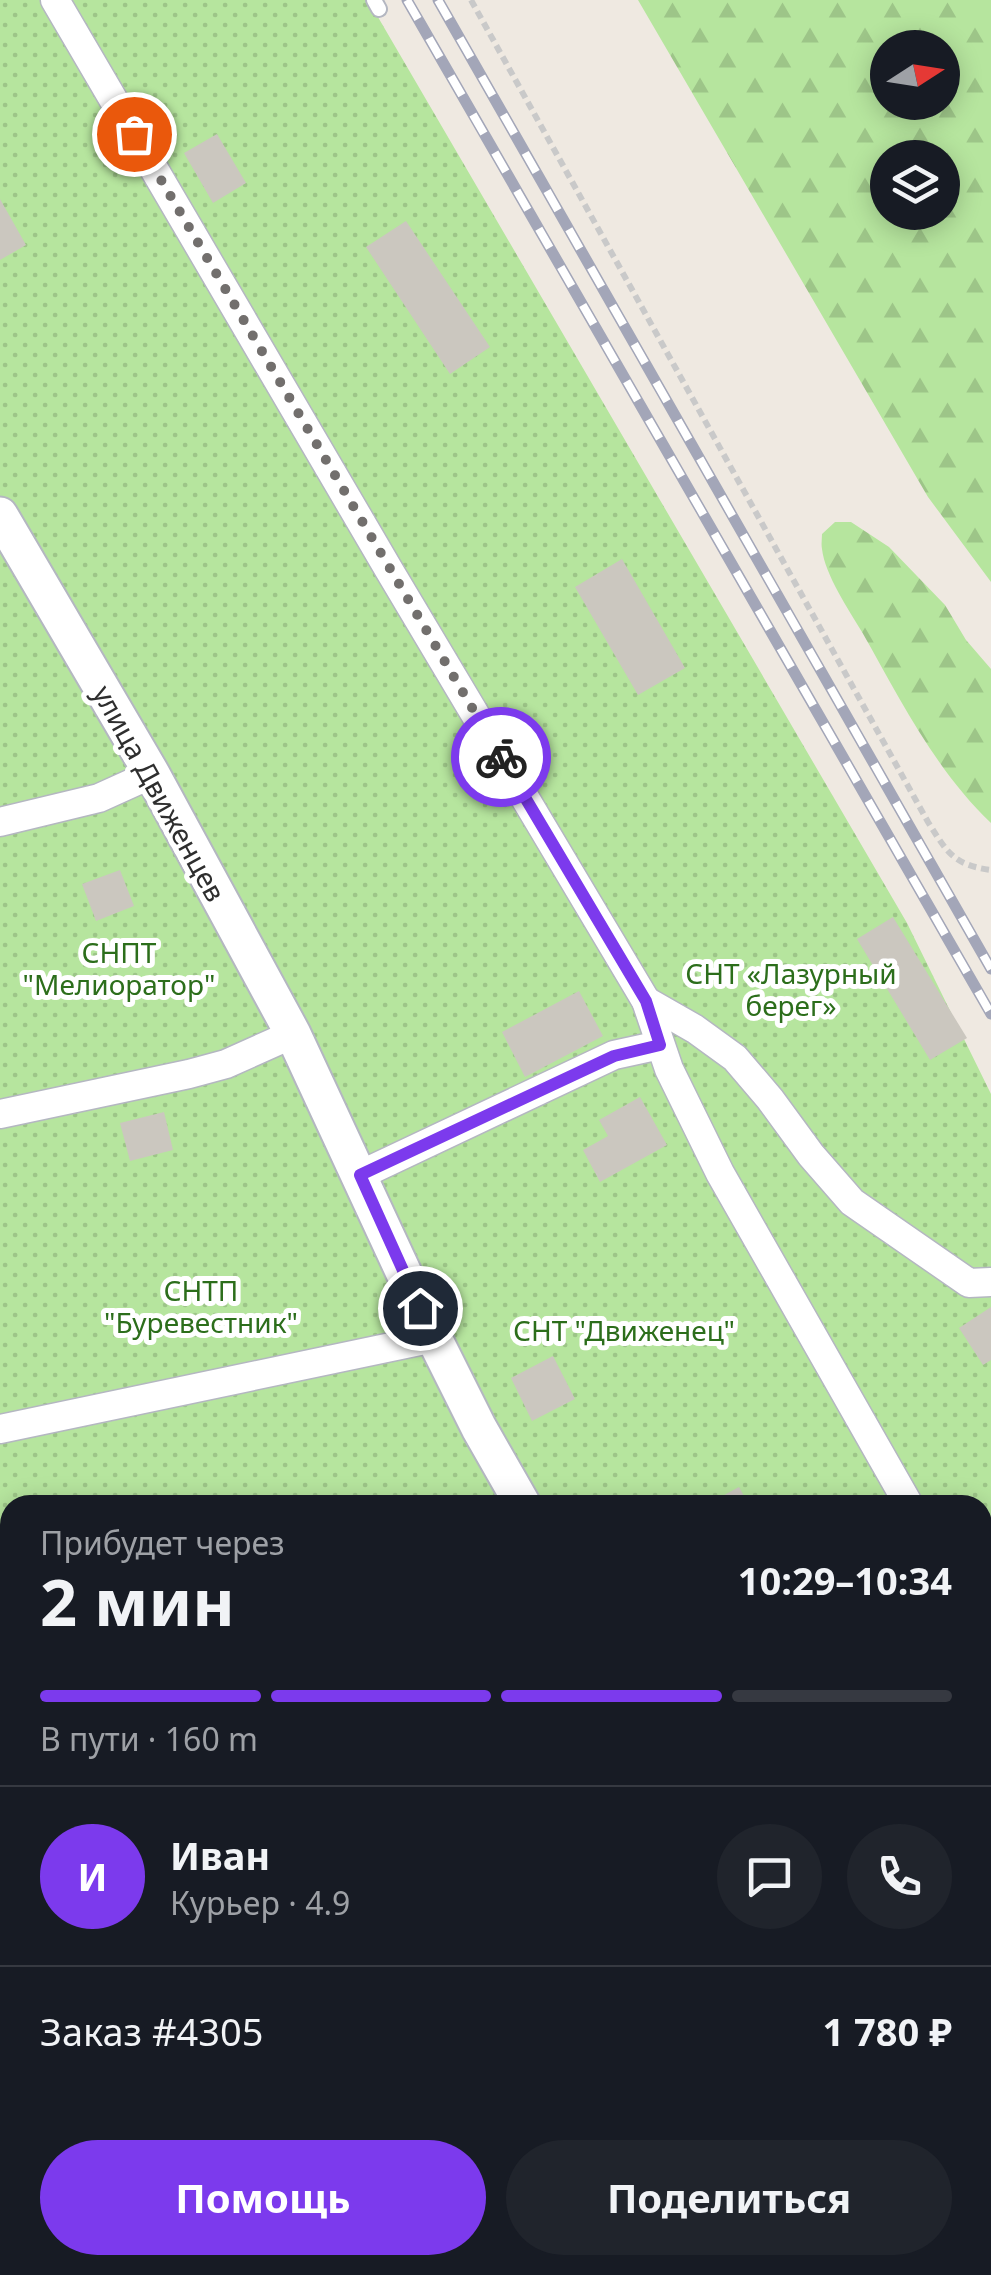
<!DOCTYPE html>
<html lang="ru">
<meta charset="utf-8">
<style>
body{margin:0;font-family:"Noto Sans",sans-serif;background:#20242c;color:#f1f3f6;height:100vh;display:flex;flex-direction:column;font-size:38px;white-space:nowrap}
*{box-sizing:border-box;margin:0}
p{font-size:32px;color:#9ea1a6}
.icon{flex:none;width:55px;height:55px;fill:none;stroke:currentColor;stroke-width:2;stroke-linecap:round;stroke-linejoin:round}
.map{position:relative;flex:1;overflow:hidden}
.sheet{position:absolute;left:0px;top:1495px;width:992px;height:780px;display:flex;flex-direction:column;background:#171b24;border-radius:30px 30px 0 0;box-shadow:0 5px 25px #0003}
.sheet>*{flex:none}
.needle{width:65px;rotate:78deg}
.tools{position:absolute;left:870px;top:30px;display:grid;gap:20px}
.tools a{display:grid;place-items:center;width:90px;height:90px;border-radius:50%;background:#171b24;box-shadow:0 5px 25px #0003;font-size:50px}
.pin{position:absolute;display:grid;place-items:center;width:85px;height:85px;color:#fff;margin:-42px;border:5px solid #fff;border-radius:50%;box-shadow:0 2px 10px #0007}
.courier{position:absolute;display:grid;place-items:center;width:100px;height:100px;margin:-50px;border:8px solid #7c3aed;border-radius:50%;background:#fff;color:#222;box-shadow:0 2px 12px #0007}
.overview em{font-style:normal;font-weight:700}
.overview div{display:flex;flex-direction:column-reverse}
.overview{display:flex;align-items:center;justify-content:space-between;height:170px;padding:0 40px}
h1{font-size:65px;font-weight:700;line-height:75px}
.bar{display:grid;grid-template-columns:repeat(4,1fr);gap:15px 10px;align-content:center;height:120px;padding:0 40px}
.bar i{height:12px;border-radius:8px;background:#363941}
.bar .current{background:#7c3aed}
.bar p{grid-column:span 4}
.line{display:flex;align-items:center;gap:25px;padding:0 40px;border-top:2px solid #363941}
.line div{flex:1}
.round{display:grid;place-items:center;flex:none;width:105px;height:105px;border-radius:52px;background:#20242c}
.cta{display:flex;gap:20px;margin-top:auto;padding:20px 40px}
.cta a{flex:1;height:115px;border-radius:60px;background:#7c3aed;color:#fff;font-size:40px;font-weight:700;line-height:115px;text-align:center}
.cta a+a{background:#20242c;color:#f1f3f6}
.map>svg:first-child{display:block}
.forest{fill:url(#forest-firs);fill-rule:evenodd}
.garden{fill:url(#garden-dots);fill-rule:evenodd}
.building{fill:#cbc7bf}
.lines{fill:none;stroke-linecap:round;stroke-linejoin:round}
.service-casing{stroke:#b4b7c1;stroke-width:18}
.minor-casing{stroke:#b4b7c1;stroke-width:31}
.tertiary-casing{stroke:#b4b7c1;stroke-width:39}
.path{stroke:#c9c9c9;stroke-width:6;stroke-dasharray:8 5;stroke-linecap:butt}
.service{stroke:#fff;stroke-width:14}
.minor{stroke:#fff;stroke-width:28}
.tertiary{stroke:#fff;stroke-width:35}
.rail-casing{stroke:#a3a6b8;stroke-width:11}
.rail{stroke:#fff;stroke-width:8;stroke-dasharray:22;stroke-linecap:butt}
.done{stroke:#726f6d;stroke-width:10;stroke-dasharray:0 18}
.route{stroke:#7c3aed;stroke-width:12}
.labels{text-anchor:middle;dominant-baseline:central;stroke-width:10;stroke-linejoin:round;paint-order:stroke}
.street-label{font-size:28px;fill:#2e2e2e;stroke:#fff}
.park-label{font-size:28px;fill:#2c6e1b;stroke:#fff}
</style>
<div class="map">
<svg width="991" height="2275" viewBox="0 0 991 2275">
<defs>
<pattern id="forest-firs" width="22" height="20" patternUnits="userSpaceOnUse" patternTransform="scale(2.5)"><rect width="22" height="20" fill="#b6e59e"/><path d="M5 1l3.5 6h-7zM16 11l3.5 6h-7z" fill="#9dc588"/></pattern>
<pattern id="garden-dots" width="8" height="8" patternUnits="userSpaceOnUse" patternTransform="scale(2.5)"><rect width="8" height="8" fill="#b6e59e"/><path d="M2 2h.1M6 6h.1" fill="none" stroke="#9dc588" stroke-width="1.8" stroke-linecap="round"/></pattern>
</defs>
<rect width="100%" height="100%" fill="#efe9e1"/>
<g class="forest">
<path d="M638,0H991V582L928,497ZM888,48H942V102H888ZM888,158H942V212H888Z"/>
<path d="M835,522H851L889,547L945,605L966,640L991,669V823C935,770 899,697 862,632C849,610 825,575 822,549C821,544 822,539 822,534Z"/>
</g>
<path class="garden" d="M0,0H368L907,923L991,1094V2275H0ZM10,1505H982V2265H10Z"/>
<g class="building">
<path d="M217,134L246,183L213,203L184,153Z"/>
<path d="M0,199L26,245L0,260Z"/>
<path d="M406,221L490,347L450,374L366,247Z"/>
<path d="M622,559L685,668L638,695L575,587Z"/>
<path d="M120,870L134,906L96,921L82,884Z"/>
<path d="M893,917L967,1038L930,1060L857,939Z"/>
<path d="M579,991L603,1036L525,1077L502,1032Z"/>
<path d="M640,1097L667,1145L600,1182L583,1150L608,1136L599,1120Z"/>
<path d="M164,1112L173,1150L130,1161L120,1123Z"/>
<path d="M991,1307V1360L983,1365L959,1328Z"/>
<path d="M553,1356L575,1399L532,1421L511,1378Z"/>
<path d="M739,1487L749,1505H717L715,1500Z"/>
<path d="M593,2265H604L606,2275H557Z"/>
<path d="M894,2265H925L930,2275H883L881,2271Z"/>
</g>
<g class="lines">
<g class="service-casing">
<path id="service" d="M374,0L379,9"/>
</g>
<g class="minor-casing">
<g id="minor">
<path d="M55,0L389,570L646,1001L669,1069L720,1173L909,1505"/>
<path d="M0,822L99,798L152,774"/>
<path d="M646,1001L695,1029L735,1058L770,1099L811,1155L852,1202L969,1283L991,1282"/>
<path d="M0,1114L189,1074L226,1064L293,1034"/>
<path d="M360,1175L614,1055L660,1045"/>
<path d="M0,1429L434,1338"/>
<path d="M982,1635L991,1650"/>
<path d="M0,1751L10,1749"/>
<path d="M0,1904L10,1902"/>
<path d="M0,2209L10,2207"/>
<path d="M767,2265L772,2275"/>
</g>
</g>
<g class="tertiary-casing">
<g id="tertiary">
<path d="M0,515L152,774L293,1034L434,1338L479,1428L523,1505"/>
<path d="M982,2248L991,2263"/>
</g>
</g>
<path class="path" d="M471,0L928,822C947,852 953,865 991,870"/>
<use href="#service" class="service"/>
<use href="#minor" class="minor"/>
<use href="#tertiary" class="tertiary"/>
<g class="rail-casing">
<g id="rail">
<path d="M407,0L991,1014"/>
<path d="M438,0L991,969"/>
</g>
</g>
<use href="#rail" class="rail"/>
</g>
<g class="lines">
<path class="done" d="M134,134L501,757"/>
<path class="route" d="M420,1308L360,1175L614,1056L660,1045L646,1001L501,757"/>
</g>
<g class="labels">
<g class="street-label">
<text transform="translate(160 793) rotate(61)">улица Движенцев</text>
</g>
<g class="park-label">
<text x="119" y="952">СНПТ<tspan x="119" dy="32">"Мелиоратор"</tspan></text>
<text x="791" y="973">СНТ «Лазурный<tspan x="791" dy="32">берег»</tspan></text>
<text x="201" y="1290">СНТП<tspan x="201" dy="32">"Буревестник"</tspan></text>
<text x="624" y="1330">СНТ "Движенец"</text>
</g>
</g>
</svg>
<div class="tools">
<a><svg class="needle" viewBox="-14 -14 28 28"><path d="M0-13l5 13h-10z" fill="#e53935"/><path d="M0 13l5-13h-10z" fill="#9ea1a6"/></svg></a>
<a><svg class="icon" aria-label="layers" viewBox="0 0 24 24"><path d="M12 4l9 5-9 5-9-5zM3 14l9 5 9-5"/></svg></a>
</div>
<div class="pin" style="left:134px;top:134px;background:#ea580c"><svg class="icon" aria-label="bag" viewBox="0 0 24 24"><path d="M5 8h14l-1 12H6zM9 8a3 3 0 0 1 6 0"/></svg></div>
<div class="pin" style="left:420px;top:1308px;background:#1f2937"><svg class="icon" aria-label="home" viewBox="0 0 24 24"><path d="M3 11l9-7 9 7M6 9v11h12V9"/></svg></div>
<div class="courier" style="left:501px;top:757px"><svg class="icon" aria-label="bike" viewBox="0 0 24 24"><circle cx="6" cy="16" r="4"/><circle cx="18" cy="16" r="4"/><path d="M6 16l4-8h5l3 8M10 8l3 8H6M13 5h3"/></svg></div>
<section class="sheet">
<div class="overview"><div><h1>2 мин</h1><p>Прибудет через</p></div><em>10:29–10:34</em></div>
<div class="bar"><i class="current"></i><i class="current"></i><i class="current"></i><i></i><p>В пути · 160 m</p></div>
<div class="line" style="height:180px"><b class="round" style="background:#7c3aed;color:#fff">И</b><div><b>Иван</b><p>Курьер · 4.9</p></div><a class="round"><svg class="icon" aria-label="chat" viewBox="0 0 24 24"><path d="M4 5h16v11H9l-5 4z"/></svg></a><a class="round"><svg class="icon" aria-label="phone" viewBox="0 0 24 24"><path d="M5 4h4l2 5-3 2q2 4 5 5l2-3 5 2v4C11 20 4 13 5 4z"/></svg></a></div>
<div class="line" style="height:130px"><div>Заказ #4305</div><b>1 780 ₽</b></div>
<div class="cta"><a>Помощь</a><a>Поделиться</a></div>
</section>
</div>
